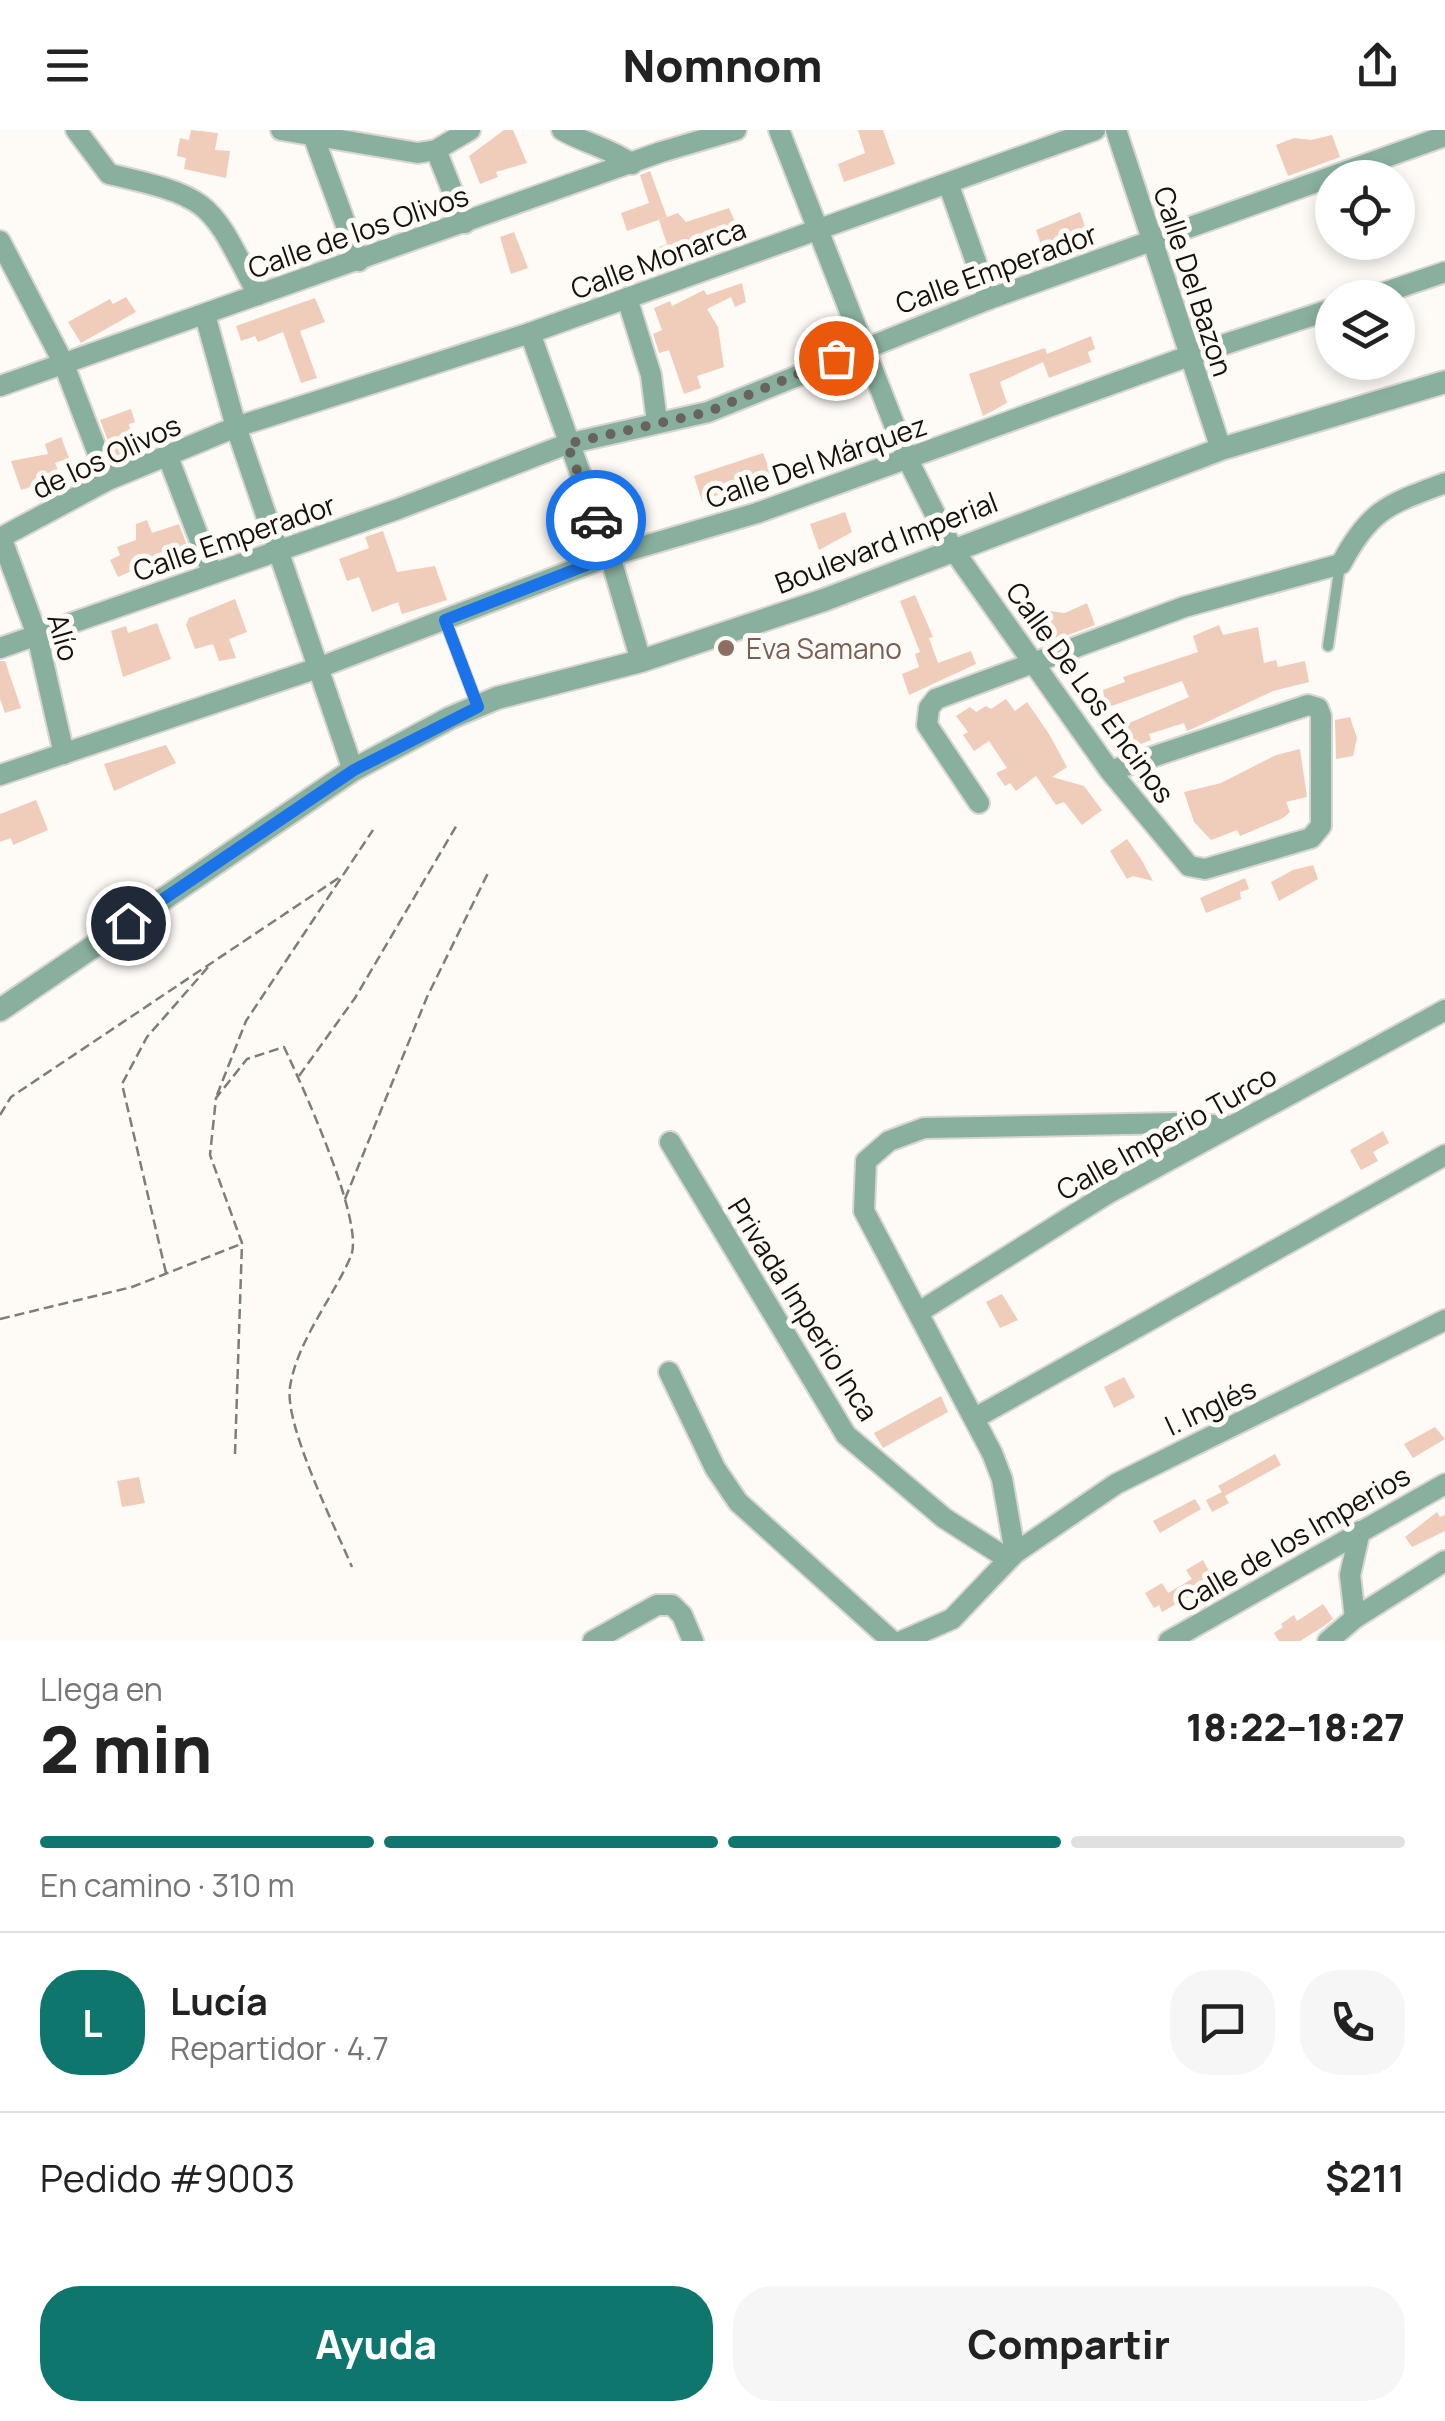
<!DOCTYPE html>
<html lang="es">
<meta charset="utf-8">
<style>
body{margin:0;font-family:Manrope,sans-serif;background:#f6f6f6;color:#222;height:100vh;display:flex;flex-direction:column;font-size:38px;white-space:nowrap}
*{box-sizing:border-box;margin:0}
p{font-size:32px;color:#767676}
.icon{flex:none;width:55px;height:55px;fill:none;stroke:currentColor;stroke-width:2;stroke-linecap:round;stroke-linejoin:round}
.map{position:relative;height:1511px;overflow:hidden}
.drawer{display:flex;flex-direction:column;background:#fff;flex:1}
.drawer>*{flex:none}
.fabs{position:absolute;left:1315px;top:30px;display:grid;gap:20px}
.fabs a{display:grid;place-items:center;width:100px;height:100px;border-radius:50%;background:#fff;box-shadow:0 5px 15px #0003;font-size:50px}
.pin{position:absolute;display:grid;place-items:center;width:85px;height:85px;color:#fff;margin:-42px;border:5px solid #fff;border-radius:50%;box-shadow:0 2px 10px #0007}
.courier{position:absolute;display:grid;place-items:center;width:100px;height:100px;margin:-50px;border:8px solid #1a73e8;border-radius:50%;background:#fff;color:#222;box-shadow:0 2px 12px #0007}
.head em{font-style:normal;font-weight:800}
.head div{display:flex;flex-direction:column-reverse}
.head{display:flex;align-items:center;justify-content:space-between;height:170px;padding:0 40px}
h1{font-size:65px;font-weight:800;line-height:75px}
.bar{display:grid;grid-template-columns:repeat(4,1fr);gap:15px 10px;align-content:center;height:120px;padding:0 40px}
.bar i{height:12px;border-radius:8px;background:#e0e0e0}
.bar .selected{background:#0f766e}
.bar p{grid-column:span 4}
.line{display:flex;align-items:center;gap:25px;padding:0 40px;border-top:2px solid #e0e0e0}
.line div{flex:1}
.round{display:grid;place-items:center;flex:none;width:105px;height:105px;border-radius:40px;background:#f6f6f6}
.cta{display:flex;gap:20px;margin-top:auto;padding:20px 40px}
.cta a{flex:1;height:115px;border-radius:40px;background:#0f766e;color:#fff;font-size:40px;font-weight:800;line-height:115px;text-align:center}
.cta a+a{background:#f6f6f6;color:#222}
header{display:flex;justify-content:space-between;align-items:center;height:130px;padding:0 40px;background:#fff;font-size:45px;font-weight:800}
.map>svg:first-child{display:block}
.building{fill:#f0ccba}
.lines{fill:none;stroke-linecap:round;stroke-linejoin:round}
.service-casing{stroke:#d9d6d1;stroke-width:14}
.minor-casing{stroke:#d9d6d1;stroke-width:24}
.tertiary-casing{stroke:#d9d6d1;stroke-width:26}
.path{stroke:#807c77;stroke-width:2.5;stroke-dasharray:10 5;stroke-linecap:butt}
.service{stroke:#89b09e;stroke-width:10}
.minor{stroke:#89b09e;stroke-width:20}
.tertiary{stroke:#89b09e;stroke-width:22}
.done{stroke:#67635d;stroke-width:10;stroke-dasharray:0 18}
.route{stroke:#1a73e8;stroke-width:12}
.education-dot{fill:#8d6e63;stroke:#fefbf7;stroke-width:4}
.labels{text-anchor:middle;dominant-baseline:central;stroke-width:10;stroke-linejoin:round;paint-order:stroke}
.street-label{font-size:28px;fill:#16110a;stroke:#fefbf7}
.education-label{font-size:28px;fill:#785e54;stroke:#fefbf7;text-anchor:start}
</style>
<header><svg class="icon" aria-label="menu" viewBox="0 0 24 24"><path d="M4 6h16M4 12h16M4 18h16"/></svg>Nomnom<svg class="icon" aria-label="share" viewBox="0 0 24 24"><path d="M12 15V3M7 8l5-5 5 5M5 13v7h14v-7"/></svg></header>
<div class="map">
<svg width="1445" height="1511" viewBox="0 0 1445 1511">
<rect width="100%" height="100%" fill="#fefbf7"/>
<g class="building">
<path d="M191,0L218,3L215,20L230,21L226,48L184,39L186,28L177,26L178,18L180,8L189,10Z"/>
<path d="M504,0H513L527,33L496,42L498,47L480,54L469,26Z"/>
<path d="M858,0H883L895,34L844,52L838,34L865,23Z"/>
<path d="M1332,5L1340,27L1288,46L1276,15L1294,8L1311,10Z"/>
<path d="M650,41L667,87L627,101L621,83L649,73L640,45Z"/>
<path d="M729,78L736,94L670,120L676,134L659,140L651,120L667,114L659,90L678,83L686,92Z"/>
<path d="M1080,82L1087,102L1043,121L1036,100Z"/>
<path d="M514,102L528,138L511,144L500,107Z"/>
<path d="M742,153L746,172L735,177L731,167L707,179L718,197L724,237L697,246L701,258L684,264L669,220L659,223L653,204L662,200L654,178L670,171L672,176L704,160L707,165Z"/>
<path d="M126,167L136,182L81,213L68,192L110,169L113,174Z"/>
<path d="M315,168L325,192L300,201L317,248L301,253L283,202L258,212L255,206L241,211L236,196Z"/>
<path d="M1091,206L1095,219L1088,222L1091,232L1049,248L1043,232L1000,252L1007,273L983,286L969,244L1045,218L1047,224Z"/>
<path d="M131,279L135,292L129,294L136,323L116,332L100,290Z"/>
<path d="M61,307L69,328L55,333L61,347L21,360L11,331L48,324L45,314Z"/>
<path d="M763,323L775,354L758,361L752,343L717,356L720,364L702,371L694,346Z"/>
<path d="M845,382L852,402L819,420L810,394Z"/>
<path d="M147,390L152,403L179,394L194,434L182,436L177,421L118,447L110,430L120,425L117,417L136,410V394Z"/>
<path d="M383,401L397,442L435,436L447,470L402,484L398,472L372,482L359,447L347,451L339,429L369,418L365,407Z"/>
<path d="M915,465L933,507L929,508L938,533L971,521L976,534L909,565L902,544L919,537L915,524L920,522L900,471Z"/>
<path d="M235,469L247,502L229,509L236,528L219,531L213,514L195,519L186,495L189,488Z"/>
<path d="M1087,473L1095,495L1049,512L1041,490L1051,486L1049,481L1065,483Z"/>
<path d="M157,493L171,529L123,547L111,501L126,496L128,503Z"/>
<path d="M1219,495L1223,505L1258,497L1264,533L1276,530L1278,537L1305,531L1309,552L1273,561L1194,598L1187,601L1184,593L1149,604L1151,610L1133,617L1132,613L1122,616L1120,597L1189,567L1182,551L1106,578L1103,560L1125,552L1123,547L1198,522L1193,506Z"/>
<path d="M0,531H5L21,578L5,583L0,569Z"/>
<path d="M1006,569L1015,581L1027,572L1049,604L1067,637L1052,647L1084,656L1102,680L1082,695L1064,672L1056,675L1036,646L1016,661L1010,653L1005,656L996,643L1007,638L989,611L974,621L963,605L968,602L956,586L970,577L976,582L986,576L991,579Z"/>
<path d="M1350,587L1357,608L1353,626L1336,629L1335,590Z"/>
<path d="M166,615L176,633L114,661L104,634Z"/>
<path d="M1300,619L1307,667L1286,672L1290,682L1283,688L1240,706L1237,700L1211,710L1194,692L1184,662L1221,653L1276,625Z"/>
<path d="M36,670L48,700L13,715L11,708L0,712V684Z"/>
<path d="M1127,709L1141,729L1153,751L1133,746L1127,749L1110,721Z"/>
<path d="M1313,735L1318,749L1279,771L1271,752L1293,740Z"/>
<path d="M1245,748L1249,759L1240,762L1241,769L1206,783L1200,768Z"/>
<path d="M1383,1001L1389,1013L1373,1022L1378,1031L1361,1040L1350,1020Z"/>
<path d="M1002,1164L1018,1190L1000,1198L986,1172Z"/>
<path d="M1124,1247L1135,1267L1114,1278L1104,1257Z"/>
<path d="M941,1266L948,1282L883,1318L874,1303Z"/>
<path d="M1435,1297L1445,1309L1413,1328L1404,1314Z"/>
<path d="M1275,1324L1281,1335L1225,1366L1229,1373L1212,1382L1206,1370L1222,1362L1218,1356Z"/>
<path d="M139,1347L145,1373L122,1377L117,1351Z"/>
<path d="M1195,1369L1201,1379L1160,1403L1153,1391Z"/>
<path d="M1437,1382L1440,1387L1445,1385V1401L1412,1417L1405,1407Z"/>
<path d="M1203,1430L1215,1452L1162,1482L1159,1475L1154,1478L1145,1463L1162,1453L1168,1463L1192,1449L1186,1440Z"/>
<path d="M1323,1474L1333,1489L1324,1496L1300,1511H1279L1274,1503L1283,1497L1281,1494L1294,1485L1297,1491Z"/>
</g>
<g class="lines">
<g class="service-casing">
<g id="service">
<path d="M445,490L478,577"/>
<path d="M1328,516L1340,435"/>
</g>
</g>
<g class="minor-casing">
<g id="minor">
<path d="M76,0L109,44C215,68 209,72 258,165"/>
<path d="M281,0L418,23L436,20L470,0"/>
<path d="M562,0C586,14 610,18 632,34"/>
<path d="M779,0L908,330L952,418L1110,641L1189,736L1205,739L1311,708L1321,696V586L1318,578L1308,575L1110,641"/>
<path d="M1116,0L1221,319"/>
<path d="M313,5L359,131"/>
<path d="M436,20L465,93"/>
<path d="M948,53L989,169"/>
<path d="M0,111L63,232L108,350"/>
<path d="M627,168L651,245L657,292"/>
<path d="M1368,168L1445,142"/>
<path d="M205,185L236,297L353,640"/>
<path d="M530,203L610,426L641,531"/>
<path d="M0,256L661,22L736,0"/>
<path d="M168,327L212,442"/>
<path d="M1,407L37,505L64,624"/>
<path d="M0,408L108,350L236,297L530,203L1095,0"/>
<path d="M0,518L398,379L567,314L708,282L989,169L1445,6"/>
<path d="M0,645L318,538L610,426L757,383L1189,226L1332,179"/>
<path d="M979,673L927,595L929,578L936,569L1184,477L1341,434C1370,379 1389,374 1445,353"/>
<path d="M670,1012L846,1305L944,1388L1008,1429"/>
<path d="M919,1182L1107,1064L1445,880"/>
<path d="M669,1242L715,1338L738,1372L892,1511"/>
<path d="M975,1288L1445,1025"/>
<path d="M1015,1423L1002,1349L992,1323L864,1081L866,1031L889,1011L924,998L1177,993L1230,996"/>
<path d="M1355,1488L1350,1445L1360,1401"/>
<path d="M593,1511L657,1475H672L682,1485L693,1511"/>
<path d="M902,1511L952,1489L1015,1423L1116,1354L1445,1190"/>
<path d="M1169,1511L1445,1354"/>
<path d="M1328,1511L1355,1488L1445,1431"/>
</g>
</g>
<g class="tertiary-casing">
<path id="tertiary" d="M0,880L353,640L450,588L497,568L641,531L824,470L1221,319L1445,252"/>
</g>
<g class="path">
<path d="M299,946L355,868L458,693"/>
<path d="M217,965L246,891L373,700"/>
<path d="M0,985L11,967L343,745"/>
<path d="M345,1069L427,867L489,741"/>
<path d="M166,1143L122,954L147,907L209,836"/>
<path d="M0,1189L132,1157L241,1114"/>
<path d="M235,1324L242,1113L210,1025L216,968L247,929L284,917C301,953 365,1092 351,1126C333,1168 297,1211 290,1257C284,1295 336,1399 352,1437"/>
</g>
<use href="#service" class="service"/>
<use href="#minor" class="minor"/>
<use href="#tertiary" class="tertiary"/>
</g>
<g class="lines">
<path class="done" d="M596,390L567,314L708,282L836,228"/>
<path class="route" d="M128,793L354,640L478,577L445,490L610,426L596,390"/>
</g>
<circle class="education-dot" cx="726" cy="518" r="10"/>
<g class="labels">
<g class="street-label">
<text transform="translate(358 101) rotate(-19)">Calle de los Olivos</text>
<text transform="translate(658 128) rotate(-20)">Calle Monarca</text>
<text transform="translate(996 138) rotate(-20)">Calle Emperador</text>
<text transform="translate(1194 151) rotate(72)">Calle Del Bazon</text>
<text transform="translate(106 326) rotate(-25)">de los Olivos</text>
<text transform="translate(816 331) rotate(-19)">Calle Del Márquez</text>
<text transform="translate(234 407) rotate(-19)">Calle Emperador</text>
<text transform="translate(886 412) rotate(-21)">Boulevard Imperial</text>
<text transform="translate(64 507) rotate(74)">Alío</text>
<text transform="translate(1091 562) rotate(54)">Calle De Los Encinos</text>
<text transform="translate(1166 1002) rotate(-29)">Calle Imperio Turco</text>
<text transform="translate(804 1179) rotate(58)">Privada Imperio Inca</text>
<text transform="translate(1210 1276) rotate(-25)">I. Inglés</text>
<text transform="translate(1293 1408) rotate(-30)">Calle de los Imperios</text>
</g>
<g class="education-label">
<text x="746" y="518">Eva Samano</text>
</g>
</g>
</svg>
<div class="fabs">
<a><svg class="icon" aria-label="locate" viewBox="0 0 24 24"><circle cx="12" cy="12" r="6"/><path d="M12 2v4M12 18v4M2 12h4M18 12h4"/></svg></a>
<a><svg class="icon" aria-label="layers" viewBox="0 0 24 24"><path d="M12 4l9 5-9 5-9-5zM3 14l9 5 9-5"/></svg></a>
</div>
<div class="pin" style="left:836px;top:228px;background:#ea580c"><svg class="icon" aria-label="bag" viewBox="0 0 24 24"><path d="M5 8h14l-1 12H6zM9 8a3 3 0 0 1 6 0"/></svg></div>
<div class="pin" style="left:128px;top:793px;background:#1f2937"><svg class="icon" aria-label="home" viewBox="0 0 24 24"><path d="M3 11l9-7 9 7M6 9v11h12V9"/></svg></div>
<div class="courier" style="left:596px;top:390px"><svg class="icon" aria-label="car" viewBox="0 0 24 24"><path d="M5 17H2v-5l4-1 3-4h7l3 4 3 1v5h-3M9 17h6M6 11h13"/><circle cx="7" cy="17" r="2"/><circle cx="17" cy="17" r="2"/></svg></div>
</div>
<section class="drawer">
<div class="head"><div><h1>2 min</h1><p>Llega en</p></div><em>18:22–18:27</em></div>
<div class="bar"><i class="selected"></i><i class="selected"></i><i class="selected"></i><i></i><p>En camino · 310 m</p></div>
<div class="line" style="height:180px"><b class="round" style="background:#0f766e;color:#fff">L</b><div><b>Lucía</b><p>Repartidor · 4.7</p></div><a class="round"><svg class="icon" aria-label="chat" viewBox="0 0 24 24"><path d="M4 5h16v11H9l-5 4z"/></svg></a><a class="round"><svg class="icon" aria-label="phone" viewBox="0 0 24 24"><path d="M5 4h4l2 5-3 2q2 4 5 5l2-3 5 2v4C11 20 4 13 5 4z"/></svg></a></div>
<div class="line" style="height:130px"><div>Pedido #9003</div><b>$211</b></div>
<div class="cta"><a>Ayuda</a><a>Compartir</a></div>
</section>
